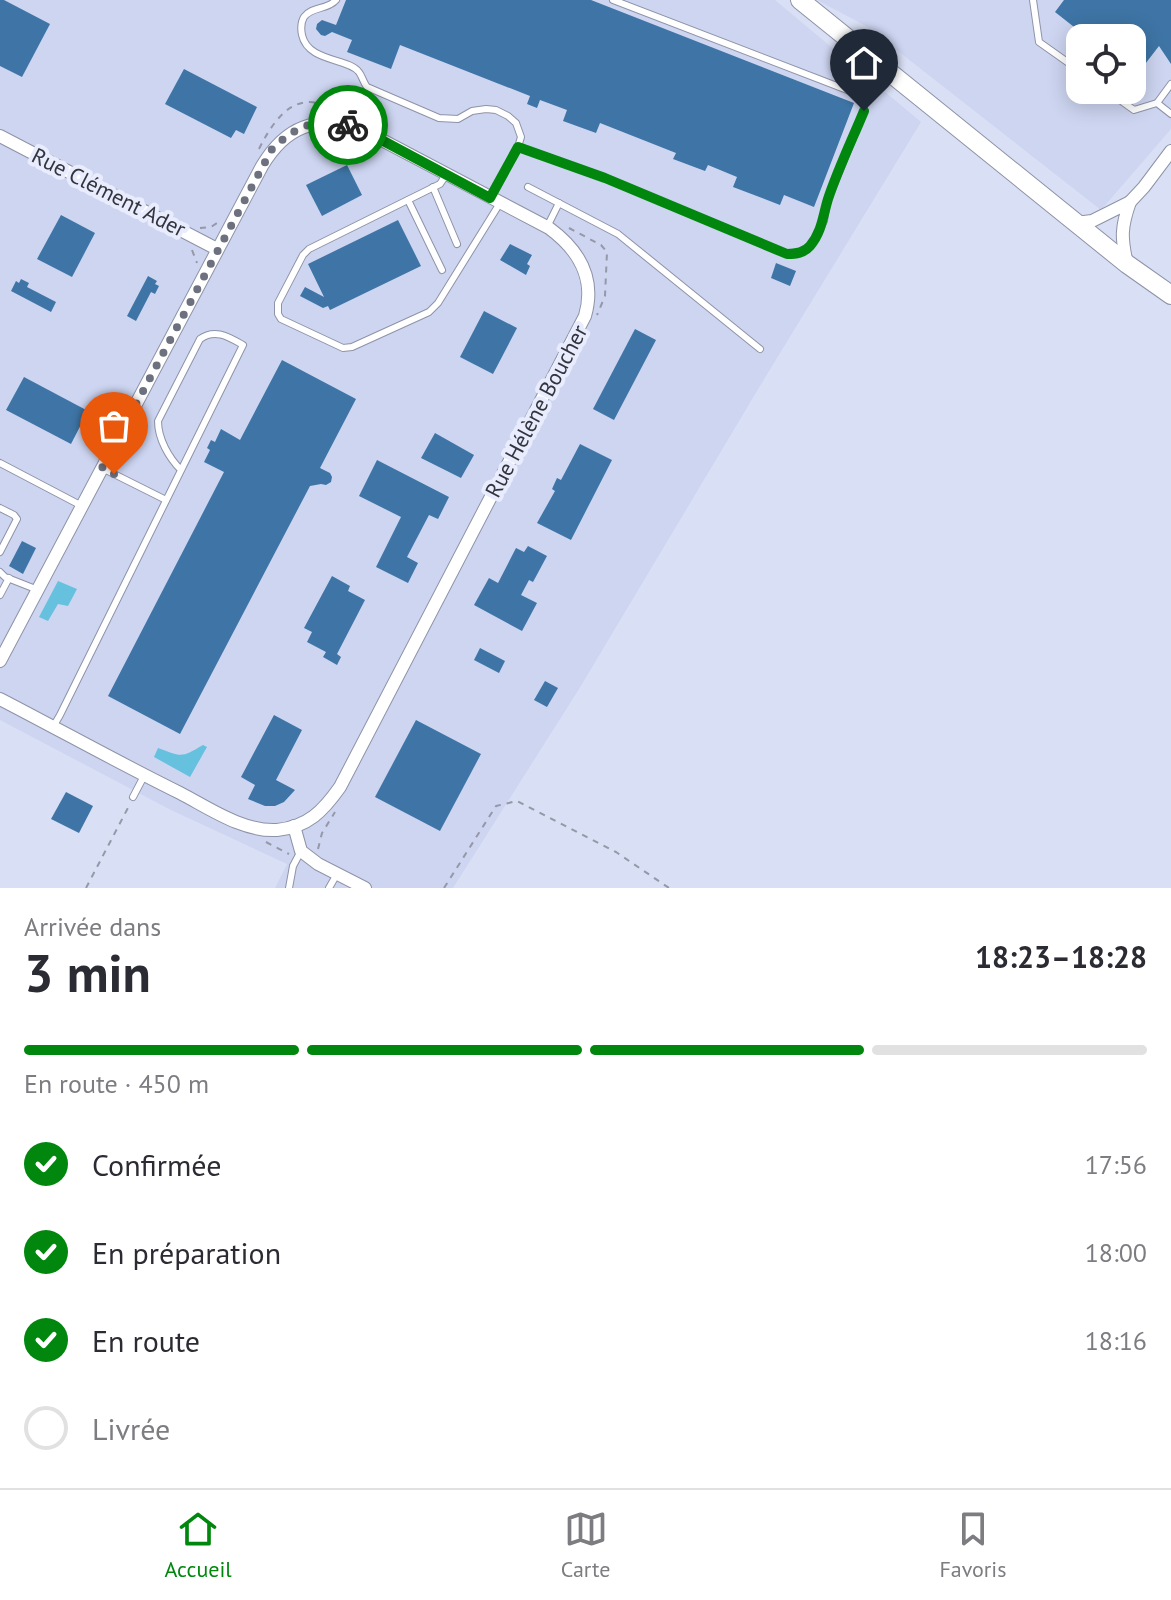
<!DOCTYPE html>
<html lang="fr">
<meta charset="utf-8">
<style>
body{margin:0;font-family:"PT Sans",sans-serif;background:#f2f2f3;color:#2b2b33;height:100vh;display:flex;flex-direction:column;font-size:30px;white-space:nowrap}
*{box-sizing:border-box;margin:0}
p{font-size:26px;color:#7c7c81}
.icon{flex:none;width:44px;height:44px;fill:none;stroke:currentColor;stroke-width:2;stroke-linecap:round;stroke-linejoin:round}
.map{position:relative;height:888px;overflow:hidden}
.sheet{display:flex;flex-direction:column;background:#fff;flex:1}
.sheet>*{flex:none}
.fabs{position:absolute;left:1066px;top:24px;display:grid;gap:16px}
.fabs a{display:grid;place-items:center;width:80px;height:80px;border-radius:16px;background:#fff;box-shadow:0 4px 20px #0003;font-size:40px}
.pin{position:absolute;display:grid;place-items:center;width:68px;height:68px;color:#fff;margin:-82px -34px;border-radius:50% 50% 50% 0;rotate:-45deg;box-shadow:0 0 8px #0007}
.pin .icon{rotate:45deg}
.courier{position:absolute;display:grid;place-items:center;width:80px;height:80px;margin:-40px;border:6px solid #02870e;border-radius:50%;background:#fff;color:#222;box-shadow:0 2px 10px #0007}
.summary em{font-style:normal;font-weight:800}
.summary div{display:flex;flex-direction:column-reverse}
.summary{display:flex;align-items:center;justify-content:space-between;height:136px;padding:0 24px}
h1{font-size:52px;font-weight:800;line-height:60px}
.bar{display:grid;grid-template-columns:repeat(4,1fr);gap:12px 8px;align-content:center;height:96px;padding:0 24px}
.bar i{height:10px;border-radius:6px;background:#e1e1e2}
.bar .current{background:#02870e}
.bar p{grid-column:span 4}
ol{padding:0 24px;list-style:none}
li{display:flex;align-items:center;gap:24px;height:88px}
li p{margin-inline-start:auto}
li .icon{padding:8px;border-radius:50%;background:#02870e;color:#fff;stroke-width:4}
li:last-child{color:#7c7c81}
li i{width:44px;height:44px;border:4px solid #e1e1e2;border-radius:50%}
.tabs{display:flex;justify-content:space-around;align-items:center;height:112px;border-top:2px solid #e1e1e2;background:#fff;font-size:22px;color:#7c7c81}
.tabs a{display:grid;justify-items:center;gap:4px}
.tabs .current{color:#02870e}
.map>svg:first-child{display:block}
.built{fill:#cdd5f1;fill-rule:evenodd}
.water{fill:#66c1df}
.building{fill:#3e75a6}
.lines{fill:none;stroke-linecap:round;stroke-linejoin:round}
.lane-casing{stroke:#8e93a7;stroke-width:8}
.street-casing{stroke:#8e93a7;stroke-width:14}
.secondary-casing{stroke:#8e93a7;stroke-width:20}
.path{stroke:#9498a8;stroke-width:2;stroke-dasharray:6 6;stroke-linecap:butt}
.lane{stroke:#fff;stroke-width:6}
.street{stroke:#fff;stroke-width:12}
.secondary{stroke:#fff;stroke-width:18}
.done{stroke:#6d707e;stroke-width:8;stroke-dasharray:0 14.4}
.route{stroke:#02870e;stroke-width:10}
.labels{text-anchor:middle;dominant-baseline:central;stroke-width:8;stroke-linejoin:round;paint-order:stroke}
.street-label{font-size:22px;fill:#33353e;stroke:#e8ecfd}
</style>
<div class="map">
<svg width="1171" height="888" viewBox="0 0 1171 888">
<rect width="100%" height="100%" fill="#d9dff4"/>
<g class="built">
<path d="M0,0H775L921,122L766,376L579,689L453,888H275L287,864L171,810L0,720Z"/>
<path d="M817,0H1171V129L1101,210L866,26ZM1080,38H1132V90H1080Z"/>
</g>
<g class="water">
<path d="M58,581L77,589L68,606L58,604L48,621L39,617Z"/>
<path d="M203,745L207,747L190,777L154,757L158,748C182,757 181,758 203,745Z"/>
</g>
<g class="building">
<path d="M0,0H4L50,24L22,77L0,66Z"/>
<path d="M346,0H591L854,103L814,207L784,195L780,205L733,187L737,177L708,165L705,171L673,159L676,153L600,123L596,133L563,121L567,110L540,100L537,108L527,104L530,96L400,45L391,69L347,52L352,40L332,32L325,36L321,35L316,29L317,24L322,20L336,25Z"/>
<path d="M1064,0H1171V64L1159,46L1132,81V38H1088L1055,12Z"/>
<path d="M184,69L257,107L244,134L236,130L231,138L165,104Z"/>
<path d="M347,165L362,195L322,216L306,185Z"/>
<path d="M61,215L95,233L72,277L37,259Z"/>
<path d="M398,220L421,266L330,310L328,306L323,308L300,296L305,287L324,297L308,264Z"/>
<path d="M510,244L532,255L527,264L530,266L526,275L500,260Z"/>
<path d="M776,263L796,271L790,286L771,278Z"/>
<path d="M148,276L157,281L155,284L159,286L155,294L151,292L136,321L127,316Z"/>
<path d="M21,279L29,283L27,287L56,302L51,312L11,291L16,281L19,283Z"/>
<path d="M484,311L517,328L493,374L460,357Z"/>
<path d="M635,329L656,340L614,420L593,409Z"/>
<path d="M282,360L356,399L320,468L330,473L332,477L331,482L326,485L321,484L310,486L180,734L108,696L224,472L204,462L210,450L207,448L211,440L215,442L221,429L240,440Z"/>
<path d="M24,377L88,411L71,444L6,410Z"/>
<path d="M435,433L474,455L461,478L421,458Z"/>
<path d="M580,444L612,460L571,540L537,523L555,491L552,489L557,478L561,480Z"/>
<path d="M377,460L449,497L438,519L429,515L407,557L418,563L408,583L376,567L401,517L359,496Z"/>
<path d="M22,541L36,548L23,574L9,566Z"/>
<path d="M528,546L547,556L533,582L529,580L521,595L537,603L522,631L474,605L489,578L498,583L516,548L524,552Z"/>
<path d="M332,576L350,586L348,591L365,600L337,654L341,657L337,665L323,657L326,652L307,642L312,632L304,628Z"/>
<path d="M480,648L505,661L499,673L474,660Z"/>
<path d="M545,681L558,688L547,707L534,700Z"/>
<path d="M274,715L302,730L276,780L295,790L284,802L275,806H265L248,799L255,785L241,777Z"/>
<path d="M416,720L481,754L440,831L375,797Z"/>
<path d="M66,792L93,806L79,833L51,819Z"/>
</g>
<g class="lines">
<g class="lane-casing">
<g id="lane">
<path d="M336,0C328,10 312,6 304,17C301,22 301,30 302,35C308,62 347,58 358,71C362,75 363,82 367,87L439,118L458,119L472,111L486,109L496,110L508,116L516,123L521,137L518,147L491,196"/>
<path d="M1033,0L1039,42L1080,71"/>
<path d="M1171,84L1157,103L1171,114"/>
<path d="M1106,90L1134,110L1157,103"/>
<path d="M518,147L605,178L787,254L804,251L812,244L824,221L827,202L864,111C864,102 862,99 855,93L613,0"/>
<path d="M446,175L440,184L309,249L303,255L278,303V314L281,319L343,348L352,347L429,312L438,303L500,203"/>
<path d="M433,187L457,244"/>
<path d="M528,187L618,234L760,349"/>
<path d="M408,200L442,270"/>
<path d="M547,227L559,203"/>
<path d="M0,463L82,506"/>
<path d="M102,468L166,500"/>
<path d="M0,508L14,515L17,519L0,552"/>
<path d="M0,572L5,577L38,590"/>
<path d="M0,595L9,578"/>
<path d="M53,727L60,715L243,345C229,337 215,328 200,339L158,421C158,439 169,458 181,470"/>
<path d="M133,797L144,776"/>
<path d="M289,888L293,866L301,851"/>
<path d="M329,888L337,874"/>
</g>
</g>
<g class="street-casing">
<g id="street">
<path d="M0,136L217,249"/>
<path d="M1130,202L1144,187L1171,151"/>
<path d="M1076,223L1092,221L1130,202C1121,227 1121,238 1127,264"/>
<path d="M0,661L262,166C286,126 316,115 361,129L549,228C579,250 596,278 585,316L340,787C323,811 308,827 277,830C243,832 209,808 180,793C119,763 60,730 0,699"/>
<path d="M294,826L301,851L318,864L365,888"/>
</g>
</g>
<g class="secondary-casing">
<path id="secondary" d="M800,0L1127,264L1171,295"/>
</g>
<g class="path">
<path d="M259,149C277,113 299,87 339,112"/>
<path d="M200,228L211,227L220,221"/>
<path d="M569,228L601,245L607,252L605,296L597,315"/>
<path d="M192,250L197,263"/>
<path d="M266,842L289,854"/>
<path d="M318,849L322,833L335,812"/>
<path d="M86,888L130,804"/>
<path d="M444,888L496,806L517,801L616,852L669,888"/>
</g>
<use href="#lane" class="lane"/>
<use href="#street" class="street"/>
<use href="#secondary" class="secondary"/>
</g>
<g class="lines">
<path class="done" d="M114,474L102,468L272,149C294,128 317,116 348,125"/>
<path class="route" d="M348,125L361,129L490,198L518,147L605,178L787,254C796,254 804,253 810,246C822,232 823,215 828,199C838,169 852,140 864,111"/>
</g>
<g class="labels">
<g class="street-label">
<text transform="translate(109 192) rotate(27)">Rue Clément Ader</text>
<text transform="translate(536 411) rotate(-62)">Rue Hélène Boucher</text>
</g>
</g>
</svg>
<div class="fabs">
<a><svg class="icon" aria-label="locate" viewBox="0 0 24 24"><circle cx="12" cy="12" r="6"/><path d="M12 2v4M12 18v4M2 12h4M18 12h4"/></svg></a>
</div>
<div class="pin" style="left:114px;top:474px;background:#ea580c"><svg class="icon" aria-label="bag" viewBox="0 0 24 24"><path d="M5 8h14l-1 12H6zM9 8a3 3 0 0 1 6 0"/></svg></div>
<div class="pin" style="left:864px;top:111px;background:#1f2937"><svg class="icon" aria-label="home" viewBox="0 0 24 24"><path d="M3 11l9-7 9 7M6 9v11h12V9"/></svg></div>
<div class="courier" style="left:348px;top:125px"><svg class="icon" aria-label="bike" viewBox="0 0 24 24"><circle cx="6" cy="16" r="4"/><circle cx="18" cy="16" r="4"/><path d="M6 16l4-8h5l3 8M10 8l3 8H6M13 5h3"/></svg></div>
</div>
<section class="sheet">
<div class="summary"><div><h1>3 min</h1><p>Arrivée dans</p></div><em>18:23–18:28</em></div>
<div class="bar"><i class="current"></i><i class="current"></i><i class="current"></i><i></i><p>En route · 450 m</p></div>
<ol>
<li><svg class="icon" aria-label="check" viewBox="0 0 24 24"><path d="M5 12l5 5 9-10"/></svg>Confirmée<p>17:56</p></li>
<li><svg class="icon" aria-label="check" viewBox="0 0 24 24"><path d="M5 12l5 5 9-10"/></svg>En préparation<p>18:00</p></li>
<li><svg class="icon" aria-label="check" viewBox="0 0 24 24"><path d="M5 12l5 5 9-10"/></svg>En route<p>18:16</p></li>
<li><i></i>Livrée</li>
</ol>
</section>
<nav class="tabs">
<a class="current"><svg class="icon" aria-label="home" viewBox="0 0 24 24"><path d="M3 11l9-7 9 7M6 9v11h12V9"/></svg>Accueil</a>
<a><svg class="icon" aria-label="map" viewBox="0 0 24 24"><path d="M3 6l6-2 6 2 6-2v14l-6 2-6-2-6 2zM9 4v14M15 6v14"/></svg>Carte</a>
<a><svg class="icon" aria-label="saved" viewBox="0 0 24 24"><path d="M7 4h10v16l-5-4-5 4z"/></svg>Favoris</a>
</nav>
